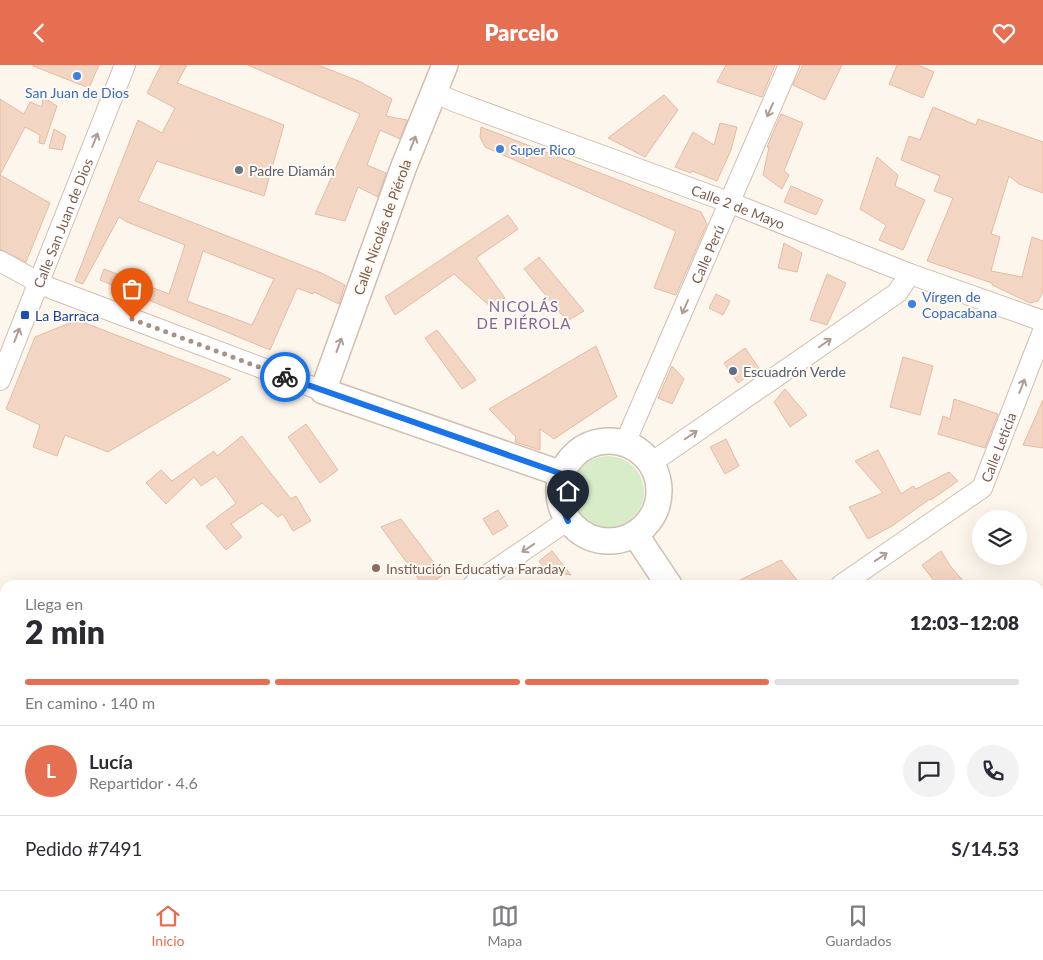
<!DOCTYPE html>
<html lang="es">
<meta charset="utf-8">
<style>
body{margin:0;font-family:Lato,sans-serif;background:#f2f2f3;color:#2b2b33;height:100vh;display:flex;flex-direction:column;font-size:19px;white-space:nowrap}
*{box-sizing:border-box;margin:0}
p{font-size:16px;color:#7c7c81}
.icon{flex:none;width:28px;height:28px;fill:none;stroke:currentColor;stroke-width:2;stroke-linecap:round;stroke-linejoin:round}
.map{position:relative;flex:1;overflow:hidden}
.side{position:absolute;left:0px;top:515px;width:1044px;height:310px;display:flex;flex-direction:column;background:#fff;border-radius:15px 15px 0 0;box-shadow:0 5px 20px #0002}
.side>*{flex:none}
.tools{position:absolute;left:972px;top:445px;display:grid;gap:10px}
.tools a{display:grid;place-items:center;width:55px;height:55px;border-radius:50%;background:#fff;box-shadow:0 5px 20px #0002;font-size:25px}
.pin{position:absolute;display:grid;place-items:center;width:42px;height:42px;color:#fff;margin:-51px -21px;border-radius:50% 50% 50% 0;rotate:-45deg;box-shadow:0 0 5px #0007}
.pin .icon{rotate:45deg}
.courier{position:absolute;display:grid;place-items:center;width:50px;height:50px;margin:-25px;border:4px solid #1a73e8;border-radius:50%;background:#fff;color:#222;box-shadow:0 1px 6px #0007}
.headline em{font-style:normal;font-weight:800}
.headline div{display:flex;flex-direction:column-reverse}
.headline{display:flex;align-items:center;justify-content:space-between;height:85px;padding:0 25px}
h1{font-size:32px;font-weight:800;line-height:38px}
.bar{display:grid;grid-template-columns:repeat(4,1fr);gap:8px 5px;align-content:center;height:60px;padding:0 25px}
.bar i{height:6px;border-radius:4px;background:#e1e1e2}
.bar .on{background:#e76f51}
.bar p{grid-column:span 4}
.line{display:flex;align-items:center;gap:12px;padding:0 25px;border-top:1px solid #e1e1e2}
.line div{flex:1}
.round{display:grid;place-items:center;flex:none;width:52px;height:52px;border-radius:26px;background:#f2f2f3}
header{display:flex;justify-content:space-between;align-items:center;height:65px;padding:0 25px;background:#e76f51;color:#fff;font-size:22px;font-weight:800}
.dock{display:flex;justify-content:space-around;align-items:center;height:70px;border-top:1px solid #e1e1e2;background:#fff;font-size:14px;color:#7c7c81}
.dock a{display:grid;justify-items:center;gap:2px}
.dock .on{color:#e76f51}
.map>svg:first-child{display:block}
.green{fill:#d8ecc9}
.building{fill:#f3d5c3;stroke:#e6bba3;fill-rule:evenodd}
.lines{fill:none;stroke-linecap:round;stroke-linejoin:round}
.minor-casing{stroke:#d1beb0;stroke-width:22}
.tertiary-casing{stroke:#d1beb0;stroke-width:28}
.secondary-casing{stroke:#d6c0b0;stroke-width:30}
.minor{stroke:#fff;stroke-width:20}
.tertiary{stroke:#fff;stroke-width:25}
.secondary{stroke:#fff;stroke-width:28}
.oneway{stroke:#af9d94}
.done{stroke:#a89285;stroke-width:5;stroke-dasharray:0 9}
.route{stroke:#1a73e8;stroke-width:6}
.shop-dot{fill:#3f7fe0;stroke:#fffaf3;stroke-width:2}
.worship-dot{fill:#6b7280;stroke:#fffaf3;stroke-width:2}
.transit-dot{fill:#1a4fb4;stroke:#fffaf3;stroke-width:2}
.service-dot{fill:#5c6f8a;stroke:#fffaf3;stroke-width:2}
.education-dot{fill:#8d6e63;stroke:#fffaf3;stroke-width:2}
.labels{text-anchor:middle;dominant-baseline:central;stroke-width:4;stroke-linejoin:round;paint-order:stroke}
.shop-label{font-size:14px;fill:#366cbe;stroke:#fffaf3;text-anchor:start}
.worship-label{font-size:14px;fill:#5b616d;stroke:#fffaf3;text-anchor:start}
.street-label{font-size:14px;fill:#7a5c4d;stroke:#fffaf3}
.transit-label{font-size:14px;fill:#164399;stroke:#fffaf3;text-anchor:start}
.service-label{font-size:14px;fill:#4e5e75;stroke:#fffaf3;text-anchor:start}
.education-label{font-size:14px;fill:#785e54;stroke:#fffaf3;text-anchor:start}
.neighbourhood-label{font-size:15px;letter-spacing:1px;fill:#846695;stroke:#fffaf3}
</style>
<header><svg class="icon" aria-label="back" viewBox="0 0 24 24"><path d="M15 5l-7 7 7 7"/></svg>Parcelo<svg class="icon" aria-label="heart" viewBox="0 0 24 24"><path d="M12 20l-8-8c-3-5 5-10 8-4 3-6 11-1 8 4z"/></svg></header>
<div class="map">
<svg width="1043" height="825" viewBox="0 0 1043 825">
<rect width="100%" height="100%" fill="#fdf6ec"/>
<circle class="green" cx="608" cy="427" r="36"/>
<g class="building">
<path d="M33,0H99L89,23L33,1Z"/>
<path d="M161,0H187L177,18L284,60L264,131L157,96L138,136L319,207L345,220L339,239L314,227L313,229L297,223L270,285L100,215L104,204L169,229L185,180L127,157L119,152L83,219L75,216L138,55L162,68L175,43L147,28ZM203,186L274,214L252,260L187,236Z"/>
<path d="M248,0H318L361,17L392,34L386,51L407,55L400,74L380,65L367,100L386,108L378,132L358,122L345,156L315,149L360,49Z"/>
<path d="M726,0H775L762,32L717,17Z"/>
<path d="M803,0H842L825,35L793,20Z"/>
<path d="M897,0H918L934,7L923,33L889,19Z"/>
<path d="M664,30L678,45L645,92L608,73Z"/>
<path d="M43,32L57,41L44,79L39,78L40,70L25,62L0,110L50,138L26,197L0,184V34L24,49L30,37L42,42Z"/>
<path d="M933,42L976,60L978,54L1043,77V128L1019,119L1009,111L991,169L1000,172L991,206L1022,212L1032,172L1043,176V227L1038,236L1030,238L992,220V218L927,196L953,133L934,126L940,111L901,95L909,71L920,75Z"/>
<path d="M781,49L803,58L784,106L789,110L782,124L763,110L769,82H767Z"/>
<path d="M720,58L737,62L731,85L717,116L692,106L691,108L675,102L693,67L714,80Z"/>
<path d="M481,62L701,147L707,159L676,230L654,223L676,166L485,82L480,72Z"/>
<path d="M54,64L66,71L62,85L49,83Z"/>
<path d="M877,92L898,110L895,121L925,135L903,185L879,175L886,160L860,144Z"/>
<path d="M791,121L823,135L816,150L784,137Z"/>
<path d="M508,150L518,164L476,193L505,233L491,242L454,209L395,250L385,232Z"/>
<path d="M784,178L802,188L797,207L778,203Z"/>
<path d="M539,192L584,246L567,256L524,204Z"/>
<path d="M827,209L846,218L827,260L810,255Z"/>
<path d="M716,229L730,236L723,250L709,243Z"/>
<path d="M77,255L231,314L108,387L65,370L57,391L33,382L40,360L6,344L35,272Z"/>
<path d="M437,265L476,315L462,324L425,273Z"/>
<path d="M596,281L617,332L554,374L540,364V385L515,377L516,372L489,344Z"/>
<path d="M745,283L759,303L738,318L724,298Z"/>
<path d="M903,292L933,301L920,350L890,342Z"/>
<path d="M672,301L684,314L672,339L658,333Z"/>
<path d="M785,324L807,350L790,362L774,337Z"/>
<path d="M954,334L998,349L985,383L938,369L943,351L950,354Z"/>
<path d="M1043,335V383L1023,380Z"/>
<path d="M306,359L338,405L320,418L288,372Z"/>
<path d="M242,371L291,434L296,431L311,456L293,466L283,449L278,452L262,438L231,459L242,472L226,485L206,461L236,438L216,411L201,421L194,412L166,439L146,418L161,405L172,416L214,386L217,391Z"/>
<path d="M726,374L739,401L725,409L710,382Z"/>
<path d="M878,385L901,429L913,421L916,424L949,407L958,416L931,435L930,434L892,461L868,474L849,442L883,428L855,396Z"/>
<path d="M498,445L508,461L493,470L483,454Z"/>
<path d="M401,454L443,510L428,520H423L381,462Z"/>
<path d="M552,486L571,510L547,506L539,496Z"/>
<path d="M941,486L951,502L967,520H937L922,500Z"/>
<path d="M781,495L801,520H730Z"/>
</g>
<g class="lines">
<g class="minor-casing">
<g id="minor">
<path id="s1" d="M433,27L456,37L731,138L910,209L1043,256"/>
<path d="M0,196L45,221L323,326"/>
<path id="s2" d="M0,315L125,0"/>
<path id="s3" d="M625,378L789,0"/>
<path d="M651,398L897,228L910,209"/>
<path d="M473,520L568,455"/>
<path id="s4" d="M841,520L982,423L1043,266"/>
<path d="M1039,749L1043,755"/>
<path d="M495,820L498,825"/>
<path d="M886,820L891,825"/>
<path d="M18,825L26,820"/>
<path d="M388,825L396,820"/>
</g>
</g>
<g class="tertiary-casing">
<g id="tertiary">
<path d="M445,0L404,101L323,326L562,409"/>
<circle cx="609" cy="426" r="50"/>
<path d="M635,469L669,520"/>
</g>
</g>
<g class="secondary-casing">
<g id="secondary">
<path d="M1039,545L1043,541"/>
<path d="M704,825L710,820"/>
</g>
</g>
<use href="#minor" class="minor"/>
<use href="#tertiary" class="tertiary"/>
<use href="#secondary" class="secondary"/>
</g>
<defs><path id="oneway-shaft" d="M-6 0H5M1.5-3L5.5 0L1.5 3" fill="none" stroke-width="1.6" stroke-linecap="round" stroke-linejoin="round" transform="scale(1.25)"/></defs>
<g class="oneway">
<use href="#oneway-shaft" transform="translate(770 45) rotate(114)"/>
<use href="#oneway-shaft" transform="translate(95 75) rotate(-68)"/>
<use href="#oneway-shaft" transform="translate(413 78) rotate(-68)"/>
<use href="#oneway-shaft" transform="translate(685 242) rotate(114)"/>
<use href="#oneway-shaft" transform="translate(17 270) rotate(-69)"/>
<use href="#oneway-shaft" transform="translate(825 278) rotate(-35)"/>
<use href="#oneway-shaft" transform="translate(339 280) rotate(-70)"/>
<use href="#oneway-shaft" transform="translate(1022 321) rotate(-69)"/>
<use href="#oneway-shaft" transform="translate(691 370) rotate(-35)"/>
<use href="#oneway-shaft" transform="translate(528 483) rotate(146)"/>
<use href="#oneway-shaft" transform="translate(881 492) rotate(-34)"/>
</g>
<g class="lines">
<path class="done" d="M132,254L285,312"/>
<path class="route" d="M285,312L562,409C558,429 559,437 568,456"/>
</g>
<g class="shop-dot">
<circle cx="77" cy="11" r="5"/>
<circle cx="500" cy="84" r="5"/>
<circle cx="912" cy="239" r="5"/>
</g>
<circle class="worship-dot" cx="239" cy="105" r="5"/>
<rect class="transit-dot" x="20" y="245" width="10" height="10" rx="2.5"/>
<circle class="service-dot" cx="733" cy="306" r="5"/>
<circle class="education-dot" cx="376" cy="503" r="5"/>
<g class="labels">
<g class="shop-label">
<text x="77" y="27" text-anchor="middle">San Juan de Dios</text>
<text x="510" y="84">Super Rico</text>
<text x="922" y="231">Vírgen de<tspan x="922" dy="16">Copacabana</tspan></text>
</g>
<g class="worship-label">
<text x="249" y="105">Padre Diamán</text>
</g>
<g class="street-label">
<text stroke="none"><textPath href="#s1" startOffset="326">Calle 2 de Mayo</textPath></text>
<text stroke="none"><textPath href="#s2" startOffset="169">Calle San Juan de Dios</textPath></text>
<text transform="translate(382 162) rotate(-70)">Calle Nicolás de Piérola</text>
<text stroke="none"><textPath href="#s3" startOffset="206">Calle Perú</textPath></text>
<text stroke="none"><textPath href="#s4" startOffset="215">Calle Leticia</textPath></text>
</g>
<g class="transit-label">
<text x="35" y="250">La Barraca</text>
</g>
<g class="service-label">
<text x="743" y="306">Escuadrón Verde</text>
</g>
<g class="education-label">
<text x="386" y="503">Institución Educativa Faraday</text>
</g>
<g class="neighbourhood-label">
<text x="524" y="241">NICOLÁS<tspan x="524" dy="17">DE PIÉROLA</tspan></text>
</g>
</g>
</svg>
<div class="tools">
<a><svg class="icon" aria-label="layers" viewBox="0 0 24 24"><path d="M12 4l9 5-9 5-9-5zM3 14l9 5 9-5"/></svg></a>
</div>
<div class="pin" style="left:132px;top:254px;background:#ea580c"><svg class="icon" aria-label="bag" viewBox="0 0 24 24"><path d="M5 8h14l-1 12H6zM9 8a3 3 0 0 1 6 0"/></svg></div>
<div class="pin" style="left:568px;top:456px;background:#1f2937"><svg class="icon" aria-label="home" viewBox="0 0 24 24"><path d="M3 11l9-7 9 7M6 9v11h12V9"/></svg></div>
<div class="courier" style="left:285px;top:312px"><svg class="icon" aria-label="bike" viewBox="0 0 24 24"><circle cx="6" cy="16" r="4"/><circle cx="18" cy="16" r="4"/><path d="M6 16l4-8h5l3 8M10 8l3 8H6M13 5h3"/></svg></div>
<section class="side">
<div class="headline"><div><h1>2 min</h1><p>Llega en</p></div><em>12:03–12:08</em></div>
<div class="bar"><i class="on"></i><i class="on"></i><i class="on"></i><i></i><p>En camino · 140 m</p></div>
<div class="line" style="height:90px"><b class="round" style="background:#e76f51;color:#fff">L</b><div><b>Lucía</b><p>Repartidor · 4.6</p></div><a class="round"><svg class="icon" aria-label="chat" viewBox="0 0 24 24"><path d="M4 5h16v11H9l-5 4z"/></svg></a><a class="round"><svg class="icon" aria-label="phone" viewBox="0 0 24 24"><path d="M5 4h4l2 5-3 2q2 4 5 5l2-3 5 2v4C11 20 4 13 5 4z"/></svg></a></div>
<div class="line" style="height:65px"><div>Pedido #7491</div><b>S/14.53</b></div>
</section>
</div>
<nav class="dock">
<a class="on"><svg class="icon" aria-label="home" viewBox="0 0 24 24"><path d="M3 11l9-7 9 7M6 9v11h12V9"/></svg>Inicio</a>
<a><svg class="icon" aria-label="map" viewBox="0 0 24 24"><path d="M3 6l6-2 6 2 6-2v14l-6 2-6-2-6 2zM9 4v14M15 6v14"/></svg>Mapa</a>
<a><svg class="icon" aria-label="saved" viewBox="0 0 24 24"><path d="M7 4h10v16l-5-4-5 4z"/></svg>Guardados</a>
</nav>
